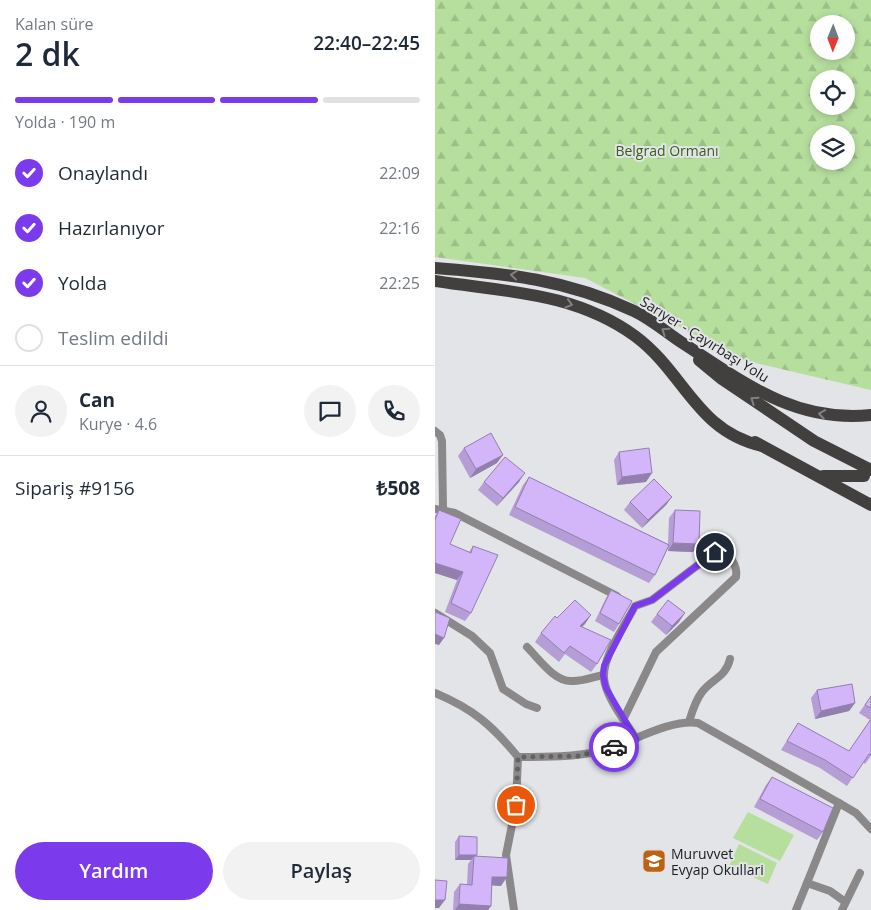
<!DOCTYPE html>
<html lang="tr">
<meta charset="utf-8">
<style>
body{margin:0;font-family:"Open Sans",sans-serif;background:#f2f2f3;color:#1f2937;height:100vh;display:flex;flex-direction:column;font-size:19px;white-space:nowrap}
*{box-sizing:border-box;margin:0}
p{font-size:16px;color:#747a83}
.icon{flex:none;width:28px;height:28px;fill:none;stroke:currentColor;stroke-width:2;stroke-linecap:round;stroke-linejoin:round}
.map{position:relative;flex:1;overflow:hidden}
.drawer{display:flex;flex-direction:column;background:#fff;width:435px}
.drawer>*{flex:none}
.needle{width:32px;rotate:181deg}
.controls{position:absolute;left:375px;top:15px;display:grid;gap:10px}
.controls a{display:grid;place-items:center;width:45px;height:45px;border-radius:50%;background:#fff;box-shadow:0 2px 8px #0003;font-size:25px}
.pin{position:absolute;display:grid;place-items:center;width:42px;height:42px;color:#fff;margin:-21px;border:2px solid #fff;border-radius:50%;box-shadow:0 1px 5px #0007}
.courier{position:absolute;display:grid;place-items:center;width:50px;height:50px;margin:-25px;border:4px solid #7c3aed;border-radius:50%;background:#fff;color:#222;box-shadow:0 1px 6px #0007}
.overview em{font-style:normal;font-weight:600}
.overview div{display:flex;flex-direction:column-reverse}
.overview{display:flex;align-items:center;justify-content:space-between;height:85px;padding:0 15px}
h1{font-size:32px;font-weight:600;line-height:38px}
.bar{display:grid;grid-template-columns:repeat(4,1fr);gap:8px 5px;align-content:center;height:60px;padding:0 15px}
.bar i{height:6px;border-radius:4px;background:#e0e1e3}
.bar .current{background:#7c3aed}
.bar p{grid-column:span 4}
.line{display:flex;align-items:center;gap:12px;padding:0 15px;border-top:1px solid #e0e1e3}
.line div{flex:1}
.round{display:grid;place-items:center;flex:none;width:52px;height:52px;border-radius:26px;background:#f2f2f3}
ol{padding:0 15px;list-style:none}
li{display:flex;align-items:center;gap:15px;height:55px}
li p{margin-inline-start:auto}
li .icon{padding:5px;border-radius:50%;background:#7c3aed;color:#fff;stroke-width:4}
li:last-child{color:#747a83}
li i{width:28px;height:28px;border:2px solid #e0e1e3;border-radius:50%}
.primary-button{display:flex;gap:10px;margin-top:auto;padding:10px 15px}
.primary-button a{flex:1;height:58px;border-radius:30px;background:#7c3aed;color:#fff;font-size:20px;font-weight:600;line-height:58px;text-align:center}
.primary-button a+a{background:#f2f2f3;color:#1f2937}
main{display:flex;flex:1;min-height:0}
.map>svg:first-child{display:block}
.green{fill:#b6df9e}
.forest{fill:url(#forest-firs);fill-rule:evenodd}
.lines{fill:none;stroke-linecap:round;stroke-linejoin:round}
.minor{stroke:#8a8888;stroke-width:8}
.primary{stroke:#423f3f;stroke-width:12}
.wall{fill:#b59dd6}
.shaded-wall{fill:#937fae}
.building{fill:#d2b6f9;stroke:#937fae}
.oneway{stroke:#828182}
.done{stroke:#616264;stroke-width:5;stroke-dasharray:0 9}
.route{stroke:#7c3aed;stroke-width:6}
.labels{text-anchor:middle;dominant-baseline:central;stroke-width:4;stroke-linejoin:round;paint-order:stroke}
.park-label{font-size:14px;fill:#375c1c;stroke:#e2e4e7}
.street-label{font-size:14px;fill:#1c1c1e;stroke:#e2e4e7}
.poi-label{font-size:14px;fill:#1c1c1e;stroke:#e2e4e7;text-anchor:start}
</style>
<main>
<section class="drawer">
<div class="overview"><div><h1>2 dk</h1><p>Kalan süre</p></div><em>22:40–22:45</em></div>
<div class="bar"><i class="current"></i><i class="current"></i><i class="current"></i><i></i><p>Yolda · 190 m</p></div>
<ol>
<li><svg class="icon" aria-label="check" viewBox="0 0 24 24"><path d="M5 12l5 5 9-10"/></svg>Onaylandı<p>22:09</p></li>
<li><svg class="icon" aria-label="check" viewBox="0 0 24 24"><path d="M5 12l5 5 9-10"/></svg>Hazırlanıyor<p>22:16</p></li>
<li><svg class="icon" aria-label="check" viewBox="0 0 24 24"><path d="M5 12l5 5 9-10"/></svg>Yolda<p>22:25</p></li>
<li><i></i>Teslim edildi</li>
</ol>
<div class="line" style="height:90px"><a class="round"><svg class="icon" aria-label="person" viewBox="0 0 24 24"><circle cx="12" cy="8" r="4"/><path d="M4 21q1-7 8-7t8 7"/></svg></a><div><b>Can</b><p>Kurye · 4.6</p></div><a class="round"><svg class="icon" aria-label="chat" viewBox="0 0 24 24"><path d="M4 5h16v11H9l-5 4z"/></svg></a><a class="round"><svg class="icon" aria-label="phone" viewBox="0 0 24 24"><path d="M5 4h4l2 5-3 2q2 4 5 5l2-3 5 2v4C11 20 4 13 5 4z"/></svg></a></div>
<div class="line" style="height:65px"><div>Sipariş #9156</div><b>₺508</b></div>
<div class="primary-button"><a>Yardım</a><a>Paylaş</a></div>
</section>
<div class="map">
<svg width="436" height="910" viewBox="0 0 436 910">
<defs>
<pattern id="forest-firs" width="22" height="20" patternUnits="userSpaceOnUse" patternTransform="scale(1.25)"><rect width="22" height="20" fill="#b6df9e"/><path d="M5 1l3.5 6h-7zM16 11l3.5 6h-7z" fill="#9cbf88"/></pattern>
</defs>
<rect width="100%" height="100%" fill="#e2e4e7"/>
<g class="green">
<path d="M313,812L359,835L345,861L298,838Z"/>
<path d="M304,844L342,863L333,884L294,866Z"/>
</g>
<path class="forest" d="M0,0H436V390L308,360L150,278L0,257ZM384,24H411V51H384ZM384,79H411V106H384ZM384,134H411V161H384Z"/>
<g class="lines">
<g class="minor">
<path d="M0,431L5,435L7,441L8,509"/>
<path d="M0,509L20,513L182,596"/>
<path d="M0,613L37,636L55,653L68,689L91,704L102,708"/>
<path d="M92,647C104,659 119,681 136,681C146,682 158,677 168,675"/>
<path d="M0,693C38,709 57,725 83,757L81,805L71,855L79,910"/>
<path d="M189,718L221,652L301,577C303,566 295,554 285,550L280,552L217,600L200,606C190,626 163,662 170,684C175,703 191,722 201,739"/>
<path d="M254,722C257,712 260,701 267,692C277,679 291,677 295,659"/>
<path d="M83,757C112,757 139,757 167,751C196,743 233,719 263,723L404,803L372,883"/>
<path d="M404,803L421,813L436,829"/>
<path d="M361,910L372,883L395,891L409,901"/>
<path d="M407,910L425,873"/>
</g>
<g class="primary">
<path d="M0,268C74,274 130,279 199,311C216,319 231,332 246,342C308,382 359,423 436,415"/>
<path d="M0,281C71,292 139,292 200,336C250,373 261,431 327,446"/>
<path d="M264,360L287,379L379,441L436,470"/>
<path d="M320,442L436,505"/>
<path d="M388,476H429"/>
</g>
</g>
<g class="wall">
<path d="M29,448L62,463L35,478L23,456Z"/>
<path d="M184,452L211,482L182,485L179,460Z"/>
<path d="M94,477L233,544L234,518L240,510L258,552L233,551V548L220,575L214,583L74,515L88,485Z"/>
<path d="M49,482H84L62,506L43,490Z"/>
<path d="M236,497L231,505L207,528L189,510L195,502Z"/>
<path d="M4,510L15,544L34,552L38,546L36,613L30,621L10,612L22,580L0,573V516Z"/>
<path d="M176,590L184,624L179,632L160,621L171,598Z"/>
<path d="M222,614L244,622L231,635L216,622Z"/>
<path d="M122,618L150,624L147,627L162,664L156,672L130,654L124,662L100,642L106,633Z"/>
<path d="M382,690L420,703L414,711L380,719L376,698Z"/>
<path d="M436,696V756L430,764L428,762L412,786L385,768L346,750L363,723L414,751L435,720L424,713Z"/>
<path d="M337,777L388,832L382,840L319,807L331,785Z"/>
<path d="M24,836L42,855L41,856L66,886L56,885V906L53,910H18L19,892L25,884L32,885L33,864L36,860H20V842Z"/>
</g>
<g class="shaded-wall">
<path d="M68,455L62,463L35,478L41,469Z"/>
<path d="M90,473L84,482L62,506L68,498Z"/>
<path d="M217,473L211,482L182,485L187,477Z"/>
<path d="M237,497L231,505L207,528L213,520Z"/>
<path d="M238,543L264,544L258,552L233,551Z"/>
<path d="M0,563L28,572L22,580L0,573Z"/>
<path d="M250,613L244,622L231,635L237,626Z"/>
<path d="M156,615L150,624L139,634L145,626Z"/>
<path d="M0,634L9,638L4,645L0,644Z"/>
<path d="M420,703L414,711L380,719L386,711Z"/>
<path d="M24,855H42L38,860L39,856L36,860H20Z"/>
<path d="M57,877H72L66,886L51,885Z"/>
<path d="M0,900H10L4,908H0Z"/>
<path d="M24,904L56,906L53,910H20Z"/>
</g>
<g class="building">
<path d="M56,433L68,455L41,469L29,448Z"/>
<path d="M214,448L217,473L187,477L184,452Z"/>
<path d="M70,457L90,473L68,498L49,482Z"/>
<path d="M94,477L234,545L220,575L80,507Z"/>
<path d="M219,479L237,497L213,520L195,502Z"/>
<path d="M4,510L26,519L15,544L36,553L38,546L63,555L36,613L16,603L28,572L0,563V520Z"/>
<path d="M240,510L265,511L264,544L238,543Z"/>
<path d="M176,590L197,601L184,624L165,613Z"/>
<path d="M140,600L156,615L145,626L176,640L162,664L135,646L129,653L106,633L120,616L122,618Z"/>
<path d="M233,600L250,613L237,626L222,614Z"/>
<path d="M0,612L15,618L9,638L0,634Z"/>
<path d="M417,684L420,703L386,711L382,690Z"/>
<path d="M436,696V708L430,705Z"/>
<path d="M436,719V755L434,754L418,778L390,760L352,741L363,723L414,751Z"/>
<path d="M337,777L398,808L388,832L325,799Z"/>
<path d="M24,836L42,837V855H24Z"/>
<path d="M39,856L73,858L72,877H57L56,906L24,904L25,884L37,885Z"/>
<path d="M0,880L12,881L10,900H0Z"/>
</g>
<defs><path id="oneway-chevron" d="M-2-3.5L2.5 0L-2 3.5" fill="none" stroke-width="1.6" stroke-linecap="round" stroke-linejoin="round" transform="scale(1.25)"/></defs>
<g class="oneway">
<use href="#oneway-chevron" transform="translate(79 275) rotate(-174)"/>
<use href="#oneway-chevron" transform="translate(134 304) rotate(17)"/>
<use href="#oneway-chevron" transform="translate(230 331) rotate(-146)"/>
<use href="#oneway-chevron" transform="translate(319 400) rotate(-146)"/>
<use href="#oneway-chevron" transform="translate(387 414) rotate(-171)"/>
</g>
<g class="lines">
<path class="done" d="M81,805L83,757L143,756L179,747"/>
<path class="route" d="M179,747L201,739L171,688L168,675L169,666L200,606L217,600L280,552"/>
</g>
<defs>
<g id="school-square" transform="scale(1.25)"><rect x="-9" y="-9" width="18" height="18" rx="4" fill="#be6110" stroke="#e2e4e7"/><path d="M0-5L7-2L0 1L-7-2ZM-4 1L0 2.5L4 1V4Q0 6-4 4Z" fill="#fff"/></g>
</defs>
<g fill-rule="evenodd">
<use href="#school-square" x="219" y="861"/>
</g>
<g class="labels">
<g class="park-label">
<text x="232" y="150">Belgrad Ormanı</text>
</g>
<g class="street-label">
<text transform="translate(270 339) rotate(32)">Sarıyer - Çayırbaşı Yolu</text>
</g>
<g class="poi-label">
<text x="236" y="853">Muruvvet<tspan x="236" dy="16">Evyap Okullari</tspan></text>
</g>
</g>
</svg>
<div class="controls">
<a><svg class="needle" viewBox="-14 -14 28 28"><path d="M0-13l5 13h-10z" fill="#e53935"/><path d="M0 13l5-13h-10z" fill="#747a83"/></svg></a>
<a><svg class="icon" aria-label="locate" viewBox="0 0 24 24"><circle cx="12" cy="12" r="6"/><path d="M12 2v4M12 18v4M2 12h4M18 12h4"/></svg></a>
<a><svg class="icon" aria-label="layers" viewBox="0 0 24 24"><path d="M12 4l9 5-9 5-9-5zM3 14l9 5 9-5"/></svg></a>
</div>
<div class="pin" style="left:81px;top:805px;background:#ea580c"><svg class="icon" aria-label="bag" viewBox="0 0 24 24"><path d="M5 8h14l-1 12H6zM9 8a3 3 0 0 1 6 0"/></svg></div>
<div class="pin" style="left:280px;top:552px;background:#1f2937"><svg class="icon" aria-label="home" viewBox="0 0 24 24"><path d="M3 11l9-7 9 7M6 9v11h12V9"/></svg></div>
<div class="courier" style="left:179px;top:747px"><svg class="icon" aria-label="car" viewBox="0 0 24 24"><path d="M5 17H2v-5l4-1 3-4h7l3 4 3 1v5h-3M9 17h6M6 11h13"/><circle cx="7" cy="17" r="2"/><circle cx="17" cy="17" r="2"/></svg></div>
</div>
</main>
